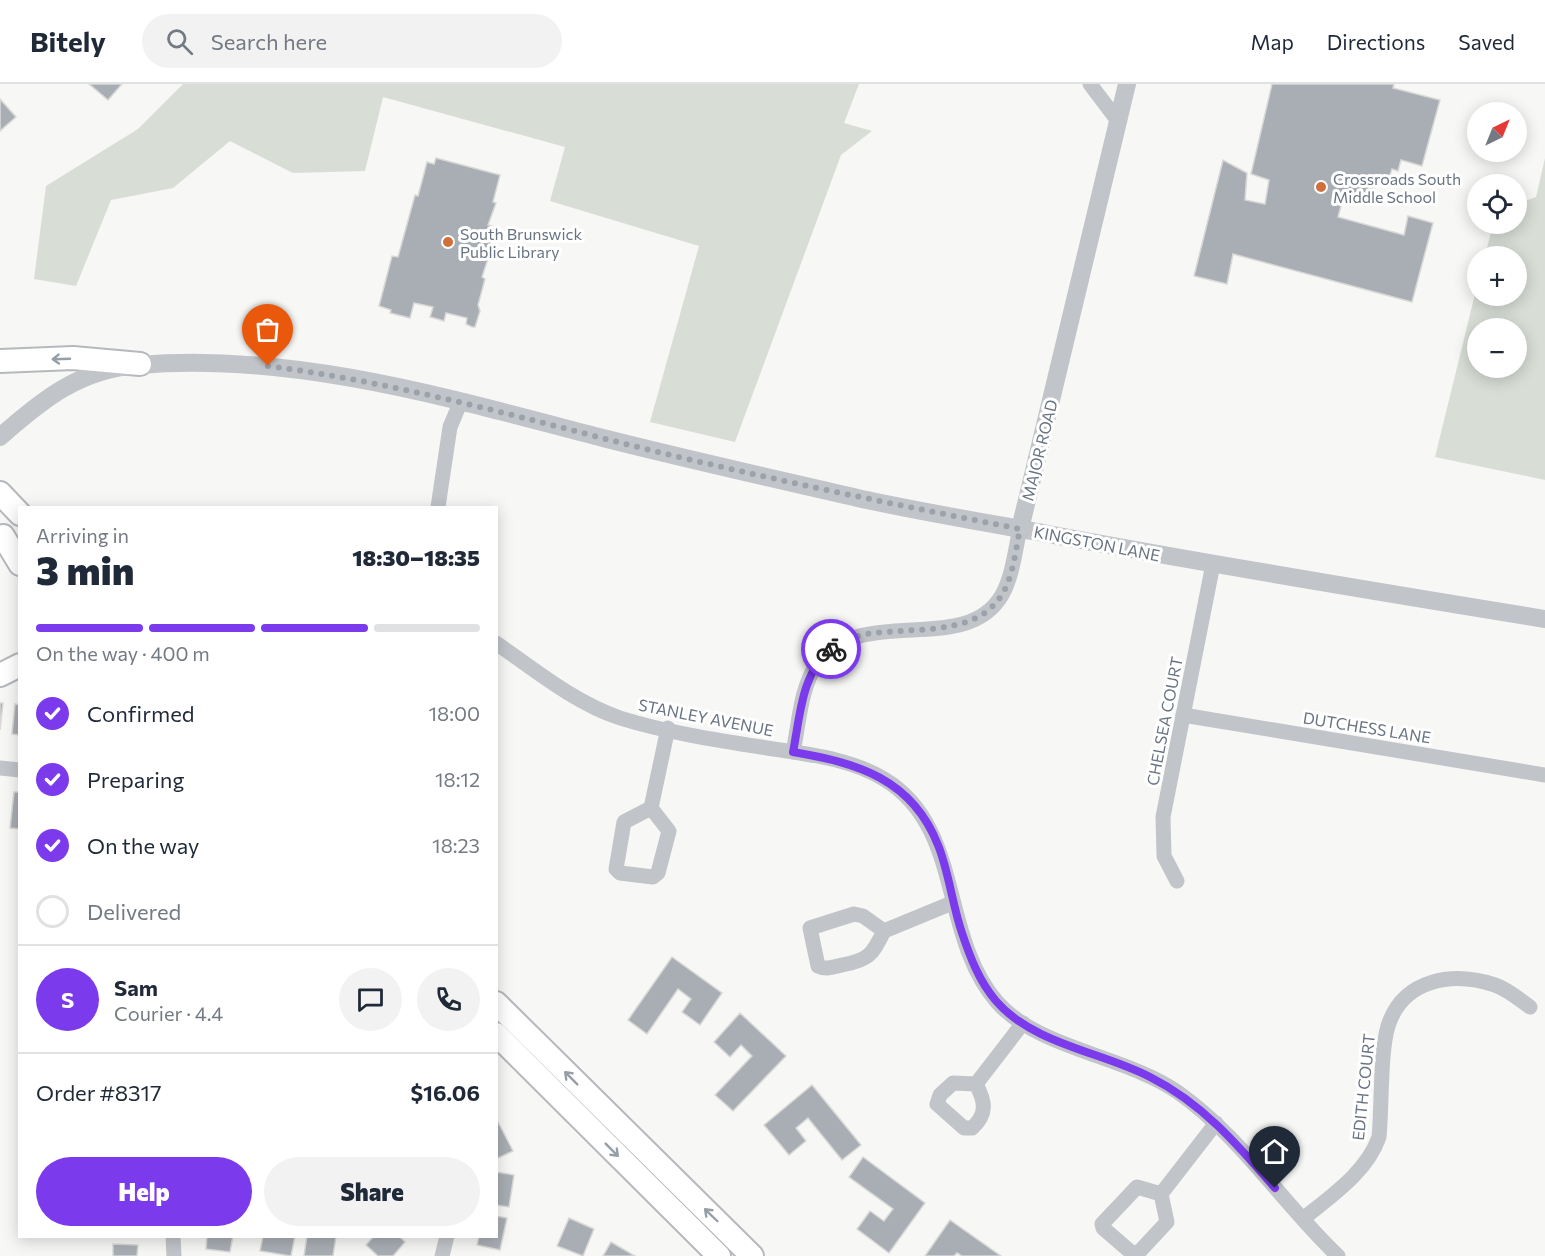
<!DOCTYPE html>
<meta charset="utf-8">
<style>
body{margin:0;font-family:Commissioner,sans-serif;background:#f2f2f3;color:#1f2937;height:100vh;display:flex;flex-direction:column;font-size:22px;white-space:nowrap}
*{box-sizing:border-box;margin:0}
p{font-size:20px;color:#747a83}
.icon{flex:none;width:33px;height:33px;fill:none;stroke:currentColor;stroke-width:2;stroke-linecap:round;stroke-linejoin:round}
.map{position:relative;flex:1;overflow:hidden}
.drawer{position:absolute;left:18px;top:422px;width:480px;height:732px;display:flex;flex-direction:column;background:#fff;border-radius:0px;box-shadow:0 3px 15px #0003}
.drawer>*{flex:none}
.needle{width:39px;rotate:43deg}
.buttons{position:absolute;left:1467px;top:18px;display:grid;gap:12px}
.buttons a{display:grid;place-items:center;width:60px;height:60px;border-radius:50%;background:#fff;box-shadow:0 3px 15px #0003;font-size:30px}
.pin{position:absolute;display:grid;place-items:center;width:51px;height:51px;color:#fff;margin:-62px -26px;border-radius:50% 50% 50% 0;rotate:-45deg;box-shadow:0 0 6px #0007}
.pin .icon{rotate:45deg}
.courier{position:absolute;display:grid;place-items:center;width:60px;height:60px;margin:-30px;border:4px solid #7c3aed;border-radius:50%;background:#fff;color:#222;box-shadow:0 2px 8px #0007}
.headline em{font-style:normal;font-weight:800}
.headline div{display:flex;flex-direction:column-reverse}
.headline{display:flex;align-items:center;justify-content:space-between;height:102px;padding:0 18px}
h1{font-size:39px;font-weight:800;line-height:45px}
.bar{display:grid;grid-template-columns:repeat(4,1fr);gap:9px 6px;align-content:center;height:72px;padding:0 18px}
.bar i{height:8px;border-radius:4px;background:#e0e1e3}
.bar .selected{background:#7c3aed}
.bar p{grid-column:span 4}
.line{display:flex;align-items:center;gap:15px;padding:0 18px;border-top:2px solid #e0e1e3}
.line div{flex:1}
.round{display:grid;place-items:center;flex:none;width:63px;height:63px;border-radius:32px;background:#f2f2f3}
ol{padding:0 18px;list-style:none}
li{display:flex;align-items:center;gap:18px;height:66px}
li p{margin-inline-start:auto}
li .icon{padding:6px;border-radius:50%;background:#7c3aed;color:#fff;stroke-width:4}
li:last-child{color:#747a83}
li i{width:33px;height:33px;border:3px solid #e0e1e3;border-radius:50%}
.primary-button{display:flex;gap:12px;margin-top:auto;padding:12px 18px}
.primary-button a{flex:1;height:69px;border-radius:36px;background:#7c3aed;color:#fff;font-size:24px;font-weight:800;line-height:69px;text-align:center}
.primary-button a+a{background:#f2f2f3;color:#1f2937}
header{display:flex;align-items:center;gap:36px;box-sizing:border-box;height:84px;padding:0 30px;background:#fff;border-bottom:2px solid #e0e1e3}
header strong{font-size:28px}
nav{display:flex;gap:33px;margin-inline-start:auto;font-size:21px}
.search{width:420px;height:54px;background:#f2f2f3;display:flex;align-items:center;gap:15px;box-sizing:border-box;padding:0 21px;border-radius:33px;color:#747a83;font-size:22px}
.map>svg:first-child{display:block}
.green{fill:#d8ddd6;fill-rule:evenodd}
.building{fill:#a9aeb4;stroke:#d8d9d7;stroke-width:1.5}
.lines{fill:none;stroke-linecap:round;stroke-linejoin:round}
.primary-casing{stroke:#b5b8bc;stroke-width:26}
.minor{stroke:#c1c4c8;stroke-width:15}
.tertiary{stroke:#c1c4c8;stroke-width:18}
.primary{stroke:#fff;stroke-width:22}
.oneway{stroke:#969ea8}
.done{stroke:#9ba2aa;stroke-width:6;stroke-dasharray:0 10.8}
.route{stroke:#7c3aed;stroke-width:8}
.poi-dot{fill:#d06f3c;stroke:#fff;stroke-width:2}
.labels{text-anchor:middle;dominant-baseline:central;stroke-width:6;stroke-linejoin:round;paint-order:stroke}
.poi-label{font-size:16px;fill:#697482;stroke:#fff;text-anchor:start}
.street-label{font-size:16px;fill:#697482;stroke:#fff}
</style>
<header>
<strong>Bitely</strong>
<div class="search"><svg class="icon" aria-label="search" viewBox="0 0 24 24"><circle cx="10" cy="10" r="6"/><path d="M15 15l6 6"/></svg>Search here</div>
<nav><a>Map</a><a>Directions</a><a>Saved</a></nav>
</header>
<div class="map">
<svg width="1545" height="1172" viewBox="0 0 1545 1172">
<rect width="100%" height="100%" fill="#f7f7f5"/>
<g class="green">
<path d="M183,0H859L844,39L872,47L841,71L735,358L650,338L699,162L550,117L565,63L383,13L365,87L293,89L230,57L173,104L111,116L76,202L34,195L46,102L138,45Z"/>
<path d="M1545,74V396L1435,373L1477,202L1478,212H1516V172H1485L1493,140H1516L1517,120L1536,113ZM1478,244H1516V284H1478Z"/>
</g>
<g class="building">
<path d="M89,0H122L108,16Z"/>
<path d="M1272,0H1394L1393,4L1440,16L1422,82L1401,76L1398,87L1392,85L1389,94L1378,91L1371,118L1344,111L1338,133L1404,151L1408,132L1433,139L1412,218L1233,170L1227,200L1194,192L1223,76L1247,89L1245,116L1265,120L1269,96L1251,90Z"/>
<path d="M0,15L16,33L0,47Z"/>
<path d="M436,74L500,91L493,118L496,119L488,141L498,144L482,193L485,195L478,221L480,227L475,243H472L466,240L467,234L446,229L444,237L430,233L433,223L414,219L410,234L390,229L391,226L379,222L392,172L398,173L415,111L418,112L427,78L434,80Z"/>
<path d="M0,619H3L0,646Z"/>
<path d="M15,620L20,621V651L12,650Z"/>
<path d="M14,708H20V745L10,744Z"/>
<path d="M672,873L722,909L700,941L682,928L691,915L678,905L647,950L628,936Z"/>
<path d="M740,929L786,972L733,1027L715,1011L752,972L741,961L730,973L714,958Z"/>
<path d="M812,1001L861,1061L842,1076L808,1034L796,1044L806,1057L789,1071L764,1041Z"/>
<path d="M498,1038L513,1067L496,1075V1039Z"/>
<path d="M863,1073L925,1119L889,1169L857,1145L870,1127L884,1137L893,1125L849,1093Z"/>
<path d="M496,1088L514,1091L509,1123L496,1121Z"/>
<path d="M496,1132L507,1134L500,1166L477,1161L479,1152H496Z"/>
<path d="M569,1134L594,1145L583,1172L557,1162Z"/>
<path d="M950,1136L1001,1172H962L957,1169L954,1172H925Z"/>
<path d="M207,1152H233L230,1168L206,1165Z"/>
<path d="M263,1152H295L291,1172L260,1167Z"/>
<path d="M307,1152H336L333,1172H304Z"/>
<path d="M374,1152H399L405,1158L393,1172H378L366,1161Z"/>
<path d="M611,1158L635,1172H603Z"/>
<path d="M113,1160L138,1161L137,1172H113Z"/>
</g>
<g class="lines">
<g class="primary-casing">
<g id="primary">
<path d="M0,277L73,274L140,280"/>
<path d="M0,409L20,430"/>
<path d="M3,452L20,480"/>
<path d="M0,591L20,581"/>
<path d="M496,919L752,1172"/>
<path d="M496,950L719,1172"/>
</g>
</g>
<g class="minor">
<path d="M1090,0L1118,37"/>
<path d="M438,423L450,343L461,317"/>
<path d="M496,559C535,586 575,619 620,634C665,648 715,656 761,663C803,670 848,673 884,695C964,743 939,851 997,918C1038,965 1127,972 1179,1009C1242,1054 1283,1120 1338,1172"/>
<path d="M1183,631L1545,691"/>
<path d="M793,668C799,641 800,604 817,580C862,518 965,574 1002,511C1013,491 1015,466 1020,445"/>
<path d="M0,684L20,686"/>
<path d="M651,724L669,747L658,789L653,793L620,789L616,785L624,738Z"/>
<path d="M651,724L668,644"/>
<path d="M1177,797L1164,772L1163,733L1213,480"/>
<path d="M854,830L863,832L884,847C872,871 869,876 842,881C833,883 826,886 818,882L810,844Z"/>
<path d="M884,847L952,819"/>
<path d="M953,999L976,1000C985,1017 988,1030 972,1044H964L937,1020L940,1011Z"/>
<path d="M976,1000L1023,939"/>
<path d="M1137,1103L1161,1110L1167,1138L1140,1167L1133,1170L1103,1144L1102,1140Z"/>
<path d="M1161,1110L1216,1039"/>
<path d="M1303,1135C1331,1112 1367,1088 1379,1053C1382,1023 1380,968 1388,942C1403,895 1452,887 1495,901C1507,905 1519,915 1530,923"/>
<path d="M173,1152L174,1172"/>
<path d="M442,1172L447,1152"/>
</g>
<g class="tertiary">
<path d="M0,353C43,315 80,285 139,281C296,268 452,315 603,354C690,376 779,396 867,416C927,429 988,439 1048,450C1213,481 1379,508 1545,535"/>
<path d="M1020,445L1127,0"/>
</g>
<use href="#primary" class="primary"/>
</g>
<defs><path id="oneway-shaft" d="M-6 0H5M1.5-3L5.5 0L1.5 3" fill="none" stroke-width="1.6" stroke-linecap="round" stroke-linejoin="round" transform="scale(1.5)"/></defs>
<g class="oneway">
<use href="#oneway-shaft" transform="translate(61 275) rotate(178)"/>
<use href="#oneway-shaft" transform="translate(571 994) rotate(-135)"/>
<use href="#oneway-shaft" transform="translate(612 1066) rotate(45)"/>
<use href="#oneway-shaft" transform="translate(711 1131) rotate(-136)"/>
</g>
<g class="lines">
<path class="done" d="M268,282C383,297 494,326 606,355C743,390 882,418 1020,445C1016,464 1014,485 1006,503C985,549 930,544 887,548C866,549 848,552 831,565"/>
<path class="route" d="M831,565C801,589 800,634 793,668C858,679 912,695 938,761C949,788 952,820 962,849C970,873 979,897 996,917C1033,960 1102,968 1150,993C1202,1019 1238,1061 1275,1104"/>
</g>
<g class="poi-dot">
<circle cx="1321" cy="103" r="6"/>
<circle cx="448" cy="158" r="6"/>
</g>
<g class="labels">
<g class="poi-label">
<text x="1333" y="94">Crossroads South<tspan x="1333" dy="18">Middle School</tspan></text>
<text x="460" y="149">South Brunswick<tspan x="460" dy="18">Public Library</tspan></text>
</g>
<g class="street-label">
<text transform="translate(1039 366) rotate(-76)">MAJOR ROAD</text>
<text transform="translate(1097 459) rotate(11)">KINGSTON LANE</text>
<text transform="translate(706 633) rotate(11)">STANLEY AVENUE</text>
<text transform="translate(1164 637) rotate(-79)">CHELSEA COURT</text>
<text transform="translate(1367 643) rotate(9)">DUTCHESS LANE</text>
<text transform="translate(1363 1003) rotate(-84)">EDITH COURT</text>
</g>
</g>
</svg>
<div class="buttons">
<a><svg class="needle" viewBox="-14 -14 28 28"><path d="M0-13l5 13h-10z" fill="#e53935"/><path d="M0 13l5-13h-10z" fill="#747a83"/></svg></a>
<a><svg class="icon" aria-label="locate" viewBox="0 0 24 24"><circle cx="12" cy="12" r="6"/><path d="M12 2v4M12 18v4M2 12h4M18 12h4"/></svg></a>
<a>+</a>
<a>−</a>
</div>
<div class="pin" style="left:268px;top:282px;background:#ea580c"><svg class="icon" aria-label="bag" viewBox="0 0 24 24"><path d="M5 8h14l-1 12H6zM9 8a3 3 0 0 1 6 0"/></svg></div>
<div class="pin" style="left:1275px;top:1104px;background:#1f2937"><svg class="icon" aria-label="home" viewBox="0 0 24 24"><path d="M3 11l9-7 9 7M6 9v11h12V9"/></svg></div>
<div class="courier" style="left:831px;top:565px"><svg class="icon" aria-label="bike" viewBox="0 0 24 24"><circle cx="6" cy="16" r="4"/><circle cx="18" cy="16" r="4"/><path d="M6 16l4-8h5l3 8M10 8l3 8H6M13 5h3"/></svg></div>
<section class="drawer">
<div class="headline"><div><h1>3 min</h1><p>Arriving in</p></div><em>18:30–18:35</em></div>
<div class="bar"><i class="selected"></i><i class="selected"></i><i class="selected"></i><i></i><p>On the way · 400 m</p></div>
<ol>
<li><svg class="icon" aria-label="check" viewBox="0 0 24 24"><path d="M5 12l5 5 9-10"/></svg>Confirmed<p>18:00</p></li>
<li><svg class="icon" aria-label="check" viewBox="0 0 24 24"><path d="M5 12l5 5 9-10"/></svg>Preparing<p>18:12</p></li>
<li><svg class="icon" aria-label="check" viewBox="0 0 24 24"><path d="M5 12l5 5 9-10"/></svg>On the way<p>18:23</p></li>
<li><i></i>Delivered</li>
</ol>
<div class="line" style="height:108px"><b class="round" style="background:#7c3aed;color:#fff">S</b><div><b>Sam</b><p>Courier · 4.4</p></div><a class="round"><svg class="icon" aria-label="chat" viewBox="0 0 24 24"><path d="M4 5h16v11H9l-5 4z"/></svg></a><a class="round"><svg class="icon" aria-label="phone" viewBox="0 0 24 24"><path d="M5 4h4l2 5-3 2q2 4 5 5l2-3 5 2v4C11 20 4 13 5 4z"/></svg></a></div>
<div class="line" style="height:78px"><div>Order #8317</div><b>$16.06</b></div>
<div class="primary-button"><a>Help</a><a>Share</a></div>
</section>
</div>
